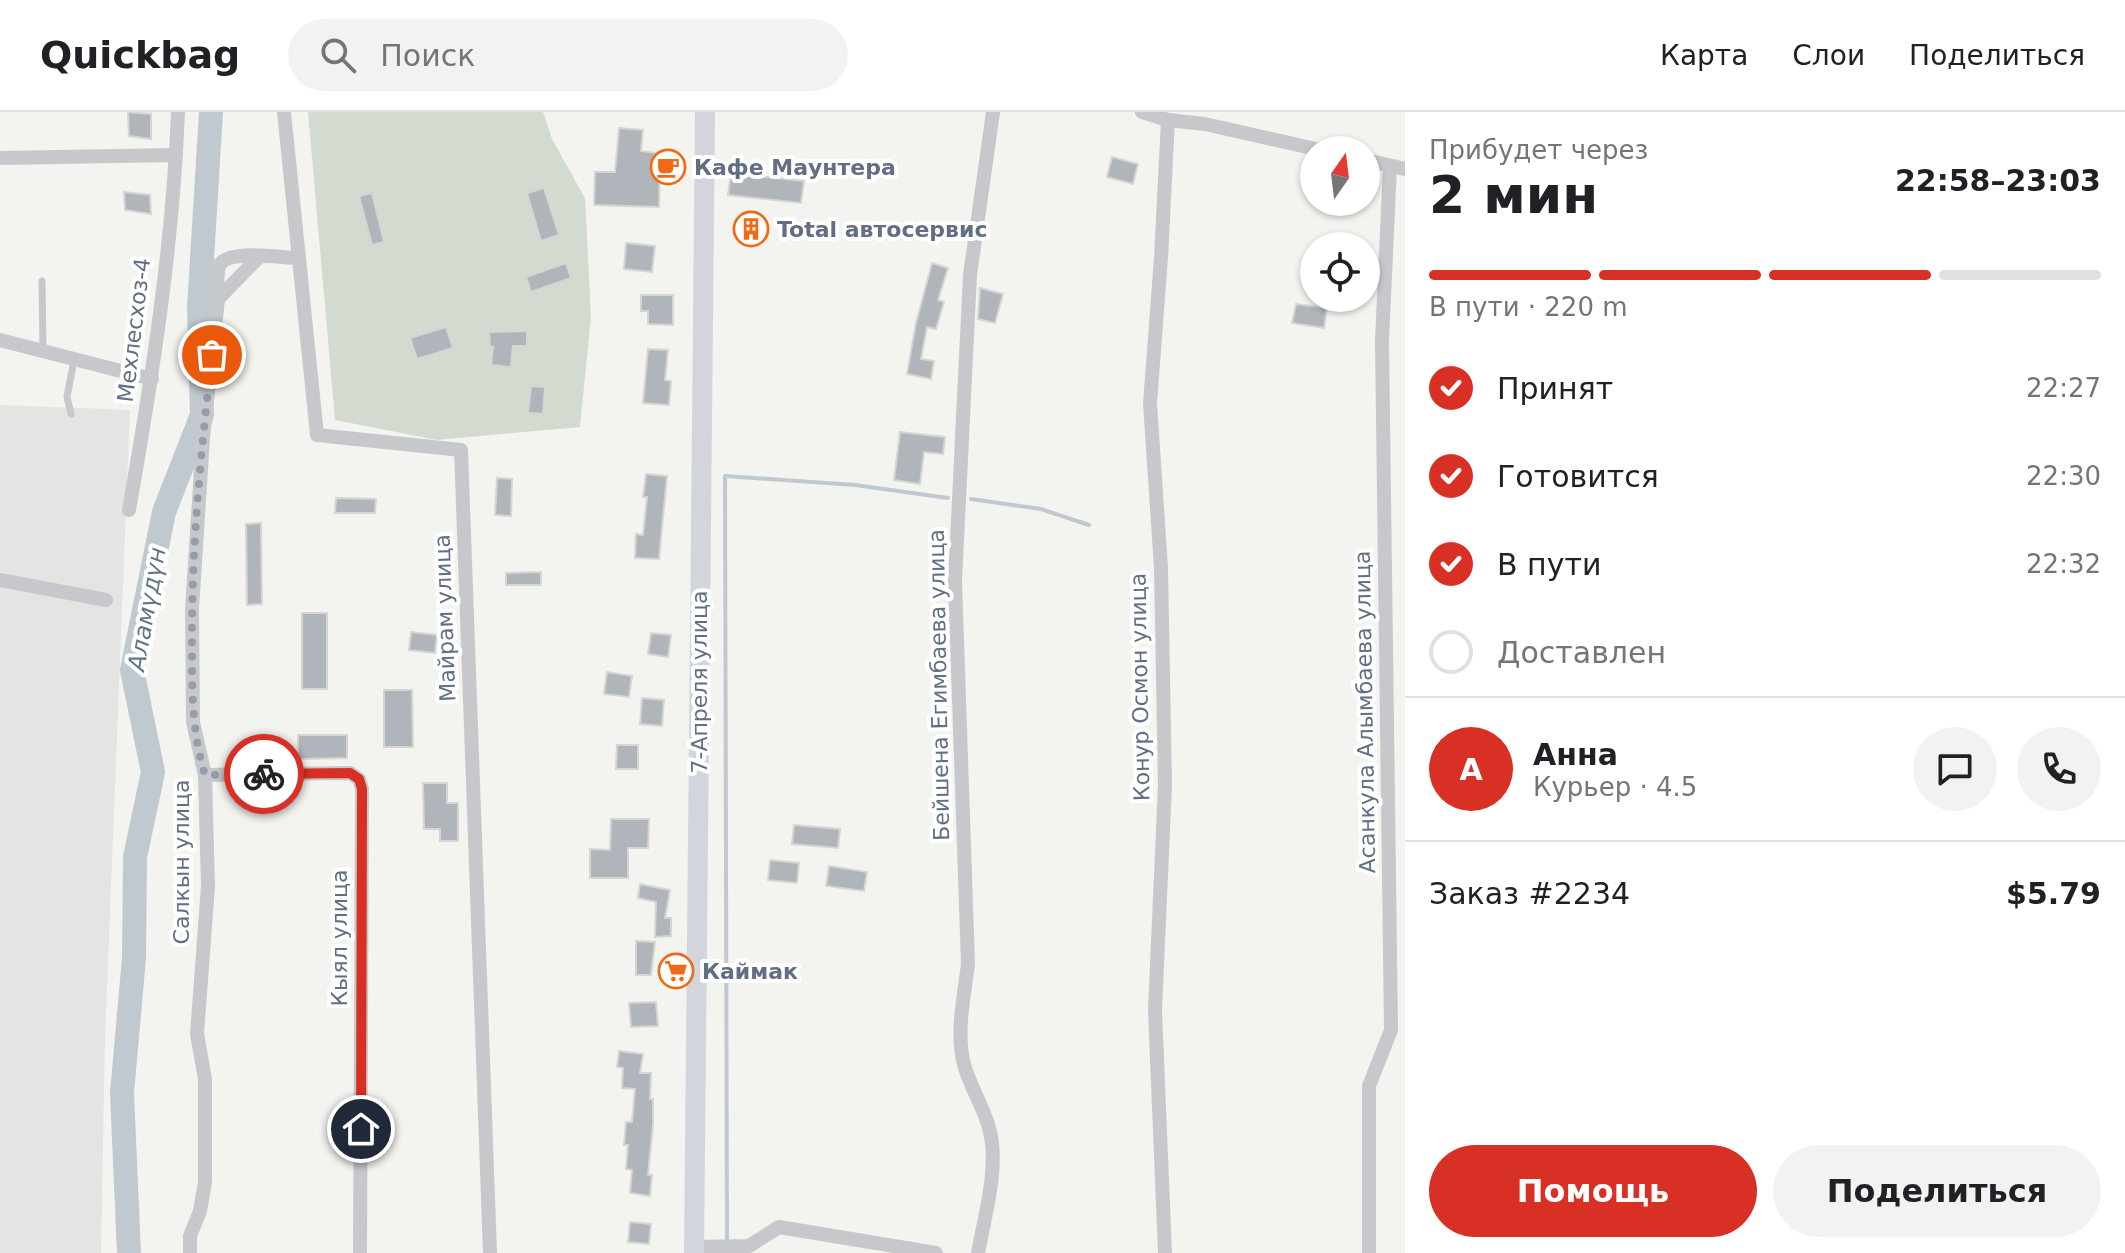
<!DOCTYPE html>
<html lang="ru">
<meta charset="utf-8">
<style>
body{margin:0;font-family:"DejaVu Sans",sans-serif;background:#f2f2f2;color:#202124;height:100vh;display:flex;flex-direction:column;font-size:30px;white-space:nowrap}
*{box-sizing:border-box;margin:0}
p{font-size:26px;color:#757577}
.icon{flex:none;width:44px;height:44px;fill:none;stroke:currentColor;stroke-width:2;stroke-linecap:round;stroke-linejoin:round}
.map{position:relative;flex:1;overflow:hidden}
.side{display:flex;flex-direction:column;background:#fff;width:720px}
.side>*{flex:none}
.needle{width:52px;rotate:14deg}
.fabs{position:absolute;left:1300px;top:24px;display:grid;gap:16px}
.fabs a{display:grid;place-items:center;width:80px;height:80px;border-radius:50%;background:#fff;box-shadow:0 2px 6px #0004;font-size:40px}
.pin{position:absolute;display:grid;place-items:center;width:68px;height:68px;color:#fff;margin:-34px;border:4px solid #fff;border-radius:50%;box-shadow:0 2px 8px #0007}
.courier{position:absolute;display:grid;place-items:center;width:80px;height:80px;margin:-40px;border:6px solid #d93025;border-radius:50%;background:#fff;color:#222;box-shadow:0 2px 10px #0007}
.overview em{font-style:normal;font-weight:800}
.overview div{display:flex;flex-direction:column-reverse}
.overview{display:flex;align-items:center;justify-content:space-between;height:136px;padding:0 24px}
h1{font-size:52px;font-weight:800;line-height:60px}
.bar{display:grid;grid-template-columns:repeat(4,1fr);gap:12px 8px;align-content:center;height:96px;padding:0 24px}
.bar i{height:10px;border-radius:6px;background:#e0e0e0}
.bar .on{background:#d93025}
.bar p{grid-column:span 4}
.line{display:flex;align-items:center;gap:20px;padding:0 24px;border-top:2px solid #e0e0e0}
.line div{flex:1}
.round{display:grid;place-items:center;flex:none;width:84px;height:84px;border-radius:42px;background:#f2f2f2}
ol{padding:0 24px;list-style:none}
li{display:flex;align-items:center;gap:24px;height:88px}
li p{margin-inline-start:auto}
li .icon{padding:8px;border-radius:50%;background:#d93025;color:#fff;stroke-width:4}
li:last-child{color:#757577}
li i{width:44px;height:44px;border:4px solid #e0e0e0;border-radius:50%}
.action{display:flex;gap:16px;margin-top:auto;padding:16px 24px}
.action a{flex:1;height:92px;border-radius:48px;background:#d93025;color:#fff;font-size:32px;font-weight:800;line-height:92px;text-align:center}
.action a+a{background:#f2f2f2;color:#202124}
header{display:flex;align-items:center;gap:48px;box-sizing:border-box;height:112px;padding:0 40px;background:#fff;border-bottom:2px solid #e0e0e0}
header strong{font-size:38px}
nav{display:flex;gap:44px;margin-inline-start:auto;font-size:28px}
.search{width:560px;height:72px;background:#f2f2f2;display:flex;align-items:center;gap:20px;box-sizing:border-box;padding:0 28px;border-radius:44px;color:#757577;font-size:30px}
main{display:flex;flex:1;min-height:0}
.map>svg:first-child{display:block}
.built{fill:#e4e4e3}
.green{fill:#d3dbd0}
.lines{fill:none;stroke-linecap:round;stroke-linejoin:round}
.stream{stroke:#c0c9d0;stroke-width:4}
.river{stroke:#c0c9d0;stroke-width:24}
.building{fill:#b0b5bc;stroke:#d5d5d2;stroke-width:2}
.service{stroke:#c6c8cc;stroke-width:7}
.minor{stroke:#c6c8cc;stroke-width:14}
.secondary{stroke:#d2d6dc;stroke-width:20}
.done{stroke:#949da9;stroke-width:8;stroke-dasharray:0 14.4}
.route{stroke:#d93025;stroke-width:10}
.labels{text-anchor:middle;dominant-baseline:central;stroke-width:8;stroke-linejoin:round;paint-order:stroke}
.poi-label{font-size:22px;font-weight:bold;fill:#616e83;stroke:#fff;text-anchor:start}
.street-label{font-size:22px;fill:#616e83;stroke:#fff}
.water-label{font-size:24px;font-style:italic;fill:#617787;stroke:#fff}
</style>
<header>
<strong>Quickbag</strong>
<div class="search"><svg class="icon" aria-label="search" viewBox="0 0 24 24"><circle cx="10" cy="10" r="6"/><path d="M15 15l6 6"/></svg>Поиск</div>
<nav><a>Карта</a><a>Слои</a><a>Поделиться</a></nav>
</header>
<main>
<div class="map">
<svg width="1405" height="1141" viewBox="0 0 1405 1141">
<rect width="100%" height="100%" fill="#f3f4ef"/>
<path class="built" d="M0,293L130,298L105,925L101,1141H0Z"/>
<path class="green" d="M308,0H543L552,27L585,86L591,205L580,315L437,328L335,308Z"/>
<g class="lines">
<g class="stream">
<path d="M971,387L1041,397L1089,413"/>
<path d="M727,1128L725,364L855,373L948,386"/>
</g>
<path class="river" d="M129,1141L122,981L134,846L135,745L153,660L132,558L164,400L202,303L199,196L211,0"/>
</g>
<g class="building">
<path d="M128,0L151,2V27L129,24Z"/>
<path d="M619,16L643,18L641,39L678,44L676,56L660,54L659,95L594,93L595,60H615Z"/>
<path d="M1112,45L1138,52L1133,72L1107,65Z"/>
<path d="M731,61L804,69L801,91L728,83Z"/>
<path d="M544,76L559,123L541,129L527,81Z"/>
<path d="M124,80L150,83L151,102L125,98Z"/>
<path d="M372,81L384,130L372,133L359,84Z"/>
<path d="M626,131L655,134L652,160L624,157Z"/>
<path d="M566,151L571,166L531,180L526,165Z"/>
<path d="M932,151L948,156L938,188L944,190L936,217L927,215L921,247L934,249L931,267L907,262L916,211Z"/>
<path d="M980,176L1003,182L995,211L978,207Z"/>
<path d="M641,183H673V213L648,212V199H641Z"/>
<path d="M1296,192L1327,196L1324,216L1292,211Z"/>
<path d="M446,215L453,236L417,247L410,226Z"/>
<path d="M527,219V234H513L511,255L491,253L493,235H490L489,220Z"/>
<path d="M648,237L668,238L665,268L671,269L669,293L643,291Z"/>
<path d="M531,274L545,275L543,302L528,301Z"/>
<path d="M900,320L945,325L943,342L924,340L920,372L894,368Z"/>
<path d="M646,362L667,364L659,447L635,446L636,422L643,423L647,385H643Z"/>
<path d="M497,366L512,367L511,404L495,403Z"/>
<path d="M336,386L376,387L375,401H335Z"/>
<path d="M261,411L262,492L247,493L246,412Z"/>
<path d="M541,460V473H506V461Z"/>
<rect x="302" y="501" width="25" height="76"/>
<path d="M411,520L437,523L435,541L409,538Z"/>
<path d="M651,521L671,523L668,545L648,542Z"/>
<path d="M607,560L632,564L629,585L604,582Z"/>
<path d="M384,578H412L413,635H384Z"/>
<path d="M642,586L664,588L662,614L640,612Z"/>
<path d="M298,623H347V646L298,647Z"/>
<path d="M617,633H638V657H616Z"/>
<path d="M423,671H447V691H458V729H440V717H424Z"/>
<path d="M611,707H649L648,736H628V766H590V737L610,738Z"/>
<path d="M794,713L840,717L838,736L792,732Z"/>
<path d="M770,748L799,751L797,771L768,768Z"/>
<path d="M829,754L867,760L864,779L826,774Z"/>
<path d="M640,772L670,778L665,806H671V824L655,825L656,790L638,786Z"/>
<path d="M636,829L655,830L651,863H636Z"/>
<path d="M656,890L658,914L631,915L629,891Z"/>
<path d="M619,939L643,942L640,961H651L650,987H653V1012L648,1063H652L650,1084L630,1081L632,1058L626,1057L628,1033H624L626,1010H632L635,977L622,976L623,956L617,955Z"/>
<path d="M630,1110L651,1112L649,1132L628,1130Z"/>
</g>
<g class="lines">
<g class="service">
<path d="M42,169L43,237"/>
<path d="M71,302L67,285L74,248"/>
</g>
<g class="minor">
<path d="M284,0L317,323L461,338L490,1141"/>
<path d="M1142,0L1168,8L1205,12L1320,38"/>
<path d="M0,46L176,43"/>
<path d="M1366,48L1405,57"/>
<path d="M218,187L259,145"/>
<path d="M0,228L152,267"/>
<path d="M129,398C152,267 173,133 178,0"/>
<path d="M0,468L106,488"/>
<path d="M205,663L350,661L359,667L362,677L360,1141"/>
<path d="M694,1135L749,1134L779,1115L936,1141"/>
<path d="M190,1141V1124L200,1099L205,1070V967L197,922L208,774L205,663L193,610L192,497L203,326L218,187C218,177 216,164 219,154C227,136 281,146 299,146"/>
<path d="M978,1141C984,1108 996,1065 992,1031C989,1004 973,981 965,956C955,923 964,885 968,852L955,469L970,163L993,0"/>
<path d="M1165,1141L1155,898L1165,673L1161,456L1150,291L1161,146L1168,8"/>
<path d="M1369,1141V974L1391,918L1382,229L1390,54"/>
</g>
<path class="secondary" d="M694,1141L705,0"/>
</g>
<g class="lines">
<path class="done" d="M212,243C201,340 191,438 192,536C192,579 192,622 205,663L264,662"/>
<path class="route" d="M264,662L350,661L359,667L362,677L361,1017"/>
</g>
<defs>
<g id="cafe-ring" transform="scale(1.8)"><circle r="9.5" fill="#fff" stroke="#ee6a15" stroke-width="1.5"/><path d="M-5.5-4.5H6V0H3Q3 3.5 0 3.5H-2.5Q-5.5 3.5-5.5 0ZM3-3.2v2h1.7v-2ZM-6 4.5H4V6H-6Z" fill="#ee6a15"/></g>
<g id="building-ring" transform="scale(1.8)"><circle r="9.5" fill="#fff" stroke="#ee6a15" stroke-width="1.5"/><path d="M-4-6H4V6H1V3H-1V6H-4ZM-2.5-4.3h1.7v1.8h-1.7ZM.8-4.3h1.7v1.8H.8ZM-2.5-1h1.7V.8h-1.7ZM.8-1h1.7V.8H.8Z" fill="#ee6a15"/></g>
<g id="supermarket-ring" transform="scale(1.8)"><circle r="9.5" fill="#fff" stroke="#ee6a15" stroke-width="1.5"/><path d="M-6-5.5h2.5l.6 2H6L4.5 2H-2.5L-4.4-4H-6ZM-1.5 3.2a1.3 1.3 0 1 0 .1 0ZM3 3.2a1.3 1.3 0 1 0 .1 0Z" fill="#ee6a15"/></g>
</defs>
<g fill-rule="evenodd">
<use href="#cafe-ring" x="668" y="55"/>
<use href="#building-ring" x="751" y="117"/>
<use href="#supermarket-ring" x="676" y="859"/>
</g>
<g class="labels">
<g class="poi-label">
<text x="694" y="55">Кафе Маунтера</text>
<text x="777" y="117">Total автосервис</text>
<text x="702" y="859">Каймак</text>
</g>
<g class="street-label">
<text transform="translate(134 218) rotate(-83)">Мехлесхоз-4</text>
<text transform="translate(445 506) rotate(-92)">Майрам улица</text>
<text transform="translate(699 570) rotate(-90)">7-Апреля улица</text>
<text transform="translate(939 573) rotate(-91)">Бейшена Егимбаева улица</text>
<text transform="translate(1140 575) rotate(-91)">Конур Осмон улица</text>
<text transform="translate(1365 600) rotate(-91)">Асанкула Алымбаева улица</text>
<text transform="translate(181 750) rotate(-90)">Салкын улица</text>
<text transform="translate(339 826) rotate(-90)">Кыял улица</text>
</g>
<g class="water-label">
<text transform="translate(147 497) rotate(-80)">Аламүдүн</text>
</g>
</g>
</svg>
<div class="fabs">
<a><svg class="needle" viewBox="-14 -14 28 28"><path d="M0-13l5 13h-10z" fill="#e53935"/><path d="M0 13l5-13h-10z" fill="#757577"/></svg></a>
<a><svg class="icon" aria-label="locate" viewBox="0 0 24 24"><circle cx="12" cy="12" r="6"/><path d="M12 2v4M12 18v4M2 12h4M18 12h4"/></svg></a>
</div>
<div class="pin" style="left:212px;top:243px;background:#ea580c"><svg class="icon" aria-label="bag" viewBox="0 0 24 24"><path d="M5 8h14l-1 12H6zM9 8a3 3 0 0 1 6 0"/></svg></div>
<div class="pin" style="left:361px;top:1017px;background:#1f2937"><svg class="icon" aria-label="home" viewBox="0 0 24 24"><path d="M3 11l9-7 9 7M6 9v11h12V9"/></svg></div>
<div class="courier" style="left:264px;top:662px"><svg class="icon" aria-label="bike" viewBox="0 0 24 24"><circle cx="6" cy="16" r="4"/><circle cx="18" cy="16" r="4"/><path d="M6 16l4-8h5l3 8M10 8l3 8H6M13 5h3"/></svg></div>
</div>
<section class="side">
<div class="overview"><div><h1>2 мин</h1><p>Прибудет через</p></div><em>22:58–23:03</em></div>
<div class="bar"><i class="on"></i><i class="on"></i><i class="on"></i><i></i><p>В пути · 220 m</p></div>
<ol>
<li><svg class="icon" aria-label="check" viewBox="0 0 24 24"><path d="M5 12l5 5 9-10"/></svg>Принят<p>22:27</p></li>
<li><svg class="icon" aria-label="check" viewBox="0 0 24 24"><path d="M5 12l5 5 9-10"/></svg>Готовится<p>22:30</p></li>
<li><svg class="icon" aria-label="check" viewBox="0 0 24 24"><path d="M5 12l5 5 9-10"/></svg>В пути<p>22:32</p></li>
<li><i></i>Доставлен</li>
</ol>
<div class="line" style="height:144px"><b class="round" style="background:#d93025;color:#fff">А</b><div><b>Анна</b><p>Курьер · 4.5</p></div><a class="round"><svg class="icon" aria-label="chat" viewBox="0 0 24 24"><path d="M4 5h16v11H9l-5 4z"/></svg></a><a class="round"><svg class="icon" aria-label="phone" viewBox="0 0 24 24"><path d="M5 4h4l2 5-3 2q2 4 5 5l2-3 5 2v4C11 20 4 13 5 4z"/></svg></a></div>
<div class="line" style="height:104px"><div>Заказ #2234</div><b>$5.79</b></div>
<div class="action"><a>Помощь</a><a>Поделиться</a></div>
</section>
</main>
